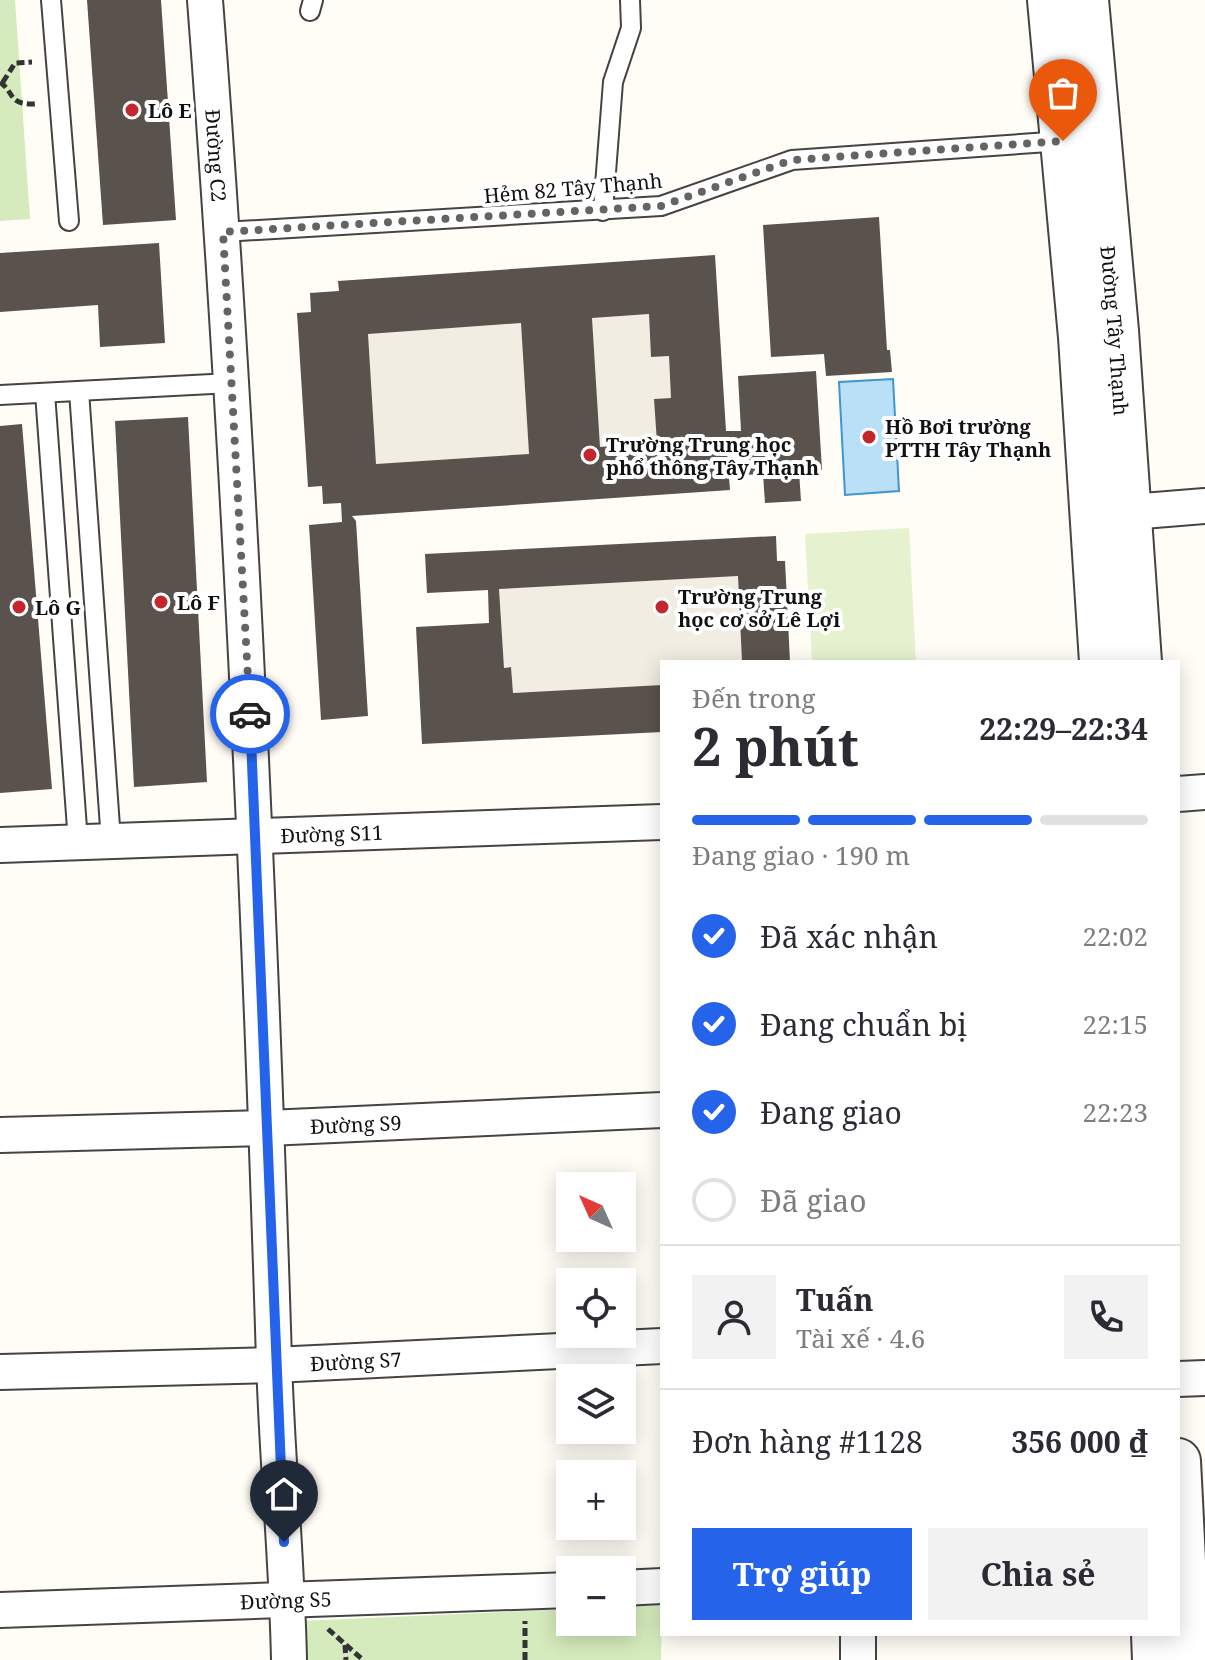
<!DOCTYPE html>
<html lang="vi">
<meta charset="utf-8">
<style>
body{margin:0;font-family:"Noto Serif",serif;background:#f2f2f3;color:#2b2b33;height:100vh;display:flex;flex-direction:column;font-size:30px;white-space:nowrap}
*{box-sizing:border-box;margin:0}
p{font-size:26px;color:#7c7c81}
.icon{flex:none;width:44px;height:44px;fill:none;stroke:currentColor;stroke-width:2;stroke-linecap:round;stroke-linejoin:round}
.map{position:relative;flex:1;overflow:hidden}
.sheet{position:absolute;left:660px;top:660px;width:520px;height:976px;display:flex;flex-direction:column;background:#fff;border-radius:0px;box-shadow:0 4px 20px #0003}
.sheet>*{flex:none}
.needle{width:52px;rotate:315deg}
.buttons{position:absolute;left:556px;top:1172px;display:grid;gap:16px}
.buttons a{display:grid;place-items:center;width:80px;height:80px;border-radius:0px;background:#fff;box-shadow:0 4px 20px #0003;font-size:40px}
.pin{position:absolute;display:grid;place-items:center;width:68px;height:68px;color:#fff;margin:-82px -34px;border-radius:50% 50% 50% 0;rotate:-45deg;box-shadow:0 0 8px #0007}
.pin .icon{rotate:45deg}
.courier{position:absolute;display:grid;place-items:center;width:80px;height:80px;margin:-40px;border:6px solid #2563eb;border-radius:50%;background:#fff;color:#222;box-shadow:0 2px 10px #0007}
.summary em{font-style:normal;font-weight:700}
.summary div{display:flex;flex-direction:column-reverse}
.summary{display:flex;align-items:center;justify-content:space-between;height:136px;padding:0 32px}
h1{font-size:52px;font-weight:700;line-height:60px}
.bar{display:grid;grid-template-columns:repeat(4,1fr);gap:12px 8px;align-content:center;height:96px;padding:0 32px}
.bar i{height:10px;border-radius:6px;background:#e1e1e2}
.bar .selected{background:#2563eb}
.bar p{grid-column:span 4}
.line{display:flex;align-items:center;gap:20px;padding:0 32px;border-top:2px solid #e1e1e2}
.line div{flex:1}
.round{display:grid;place-items:center;flex:none;width:84px;height:84px;border-radius:0px;background:#f2f2f3}
ol{padding:0 32px;list-style:none}
li{display:flex;align-items:center;gap:24px;height:88px}
li p{margin-inline-start:auto}
li .icon{padding:8px;border-radius:50%;background:#2563eb;color:#fff;stroke-width:4}
li:last-child{color:#7c7c81}
li i{width:44px;height:44px;border:4px solid #e1e1e2;border-radius:50%}
.action{display:flex;gap:16px;margin-top:auto;padding:16px 32px}
.action a{flex:1;height:92px;border-radius:0px;background:#2563eb;color:#fff;font-size:32px;font-weight:700;line-height:92px;text-align:center}
.action a+a{background:#f2f2f3;color:#2b2b33}
.map>svg:first-child{display:block}
.green{fill:#d5ebbd}
.pitch{fill:#e6f2cf}
.plaza{fill:#f1ede2}
.water{fill:#b9e0f7;stroke:#3f96cf;stroke-width:2}
.building{fill:#5a524d;fill-rule:evenodd}
.lines{fill:none;stroke-linecap:round;stroke-linejoin:round}
.service-casing{stroke:#444;stroke-width:22}
.minor-casing{stroke:#444;stroke-width:38}
.tertiary-casing{stroke:#444;stroke-width:48}
.path{stroke:#333;stroke-width:5;stroke-dasharray:8 4;stroke-linecap:butt}
.service{stroke:#fff;stroke-width:18}
.minor{stroke:#fff;stroke-width:34}
.tertiary{stroke:#fff;stroke-width:44}
.done{stroke:#646461;stroke-width:8;stroke-dasharray:0 14.4}
.route{stroke:#2563eb;stroke-width:10}
.poi-dot{fill:#c4262e;stroke:#fff;stroke-width:3}
.labels{text-anchor:middle;dominant-baseline:central;stroke-width:8;stroke-linejoin:round;paint-order:stroke}
.poi-label{font-size:20px;font-weight:bold;fill:#111;stroke:#fff;text-anchor:start}
.street-label{font-size:20px;fill:#111;stroke:#fff}
</style>
<div class="map">
<svg width="1205" height="1660" viewBox="0 0 1205 1660">
<rect width="100%" height="100%" fill="#fffdf5"/>
<g class="green">
<path d="M0,0H15L30,219L0,221Z"/>
<path d="M662,1605L661,1660H303L302,1621L570,1609V1622H622V1606Z"/>
</g>
<path class="pitch" d="M909,528L916,662H812L805,534Z"/>
<g class="plaza">
<path d="M649,314L651,357L669,356L671,398L654,399L657,443L600,447L592,318Z"/>
<path d="M521,323L529,454L376,464L368,334Z"/>
<path d="M738,576L742,662H662V685L513,693L511,667L504,668L499,589Z"/>
</g>
<path class="water" d="M893,379L899,491L845,495L839,382Z"/>
<g class="building">
<path d="M87,0H161L176,220L103,225Z"/>
<path d="M879,217L887,350H890L892,372L826,376L824,354L771,357L763,225Z"/>
<path d="M159,243L165,343L100,347L98,305L0,312V253Z"/>
<path d="M715,255L726,431H741L738,376L816,371L822,470L799,471L801,501L765,503L763,474L743,475L742,450L727,451L730,490L352,516L356,521L368,716L321,720L309,525L342,522L341,503L323,504L322,486L308,487L297,313L311,312L310,293L339,291L338,281ZM649,314L651,357L669,356L671,398L654,399L657,443L600,447L592,318ZM521,323L529,454L376,464L368,334Z"/>
<path d="M188,417L207,782L134,787L115,421Z"/>
<path d="M22,424L52,789L0,793V426Z"/>
<path d="M776,536L777,561H785L790,662H742L738,576L499,589L504,668L511,667L513,693L662,685V732L422,744L416,627L489,623L488,590L427,593L425,554Z"/>
</g>
<g class="lines">
<g class="service-casing">
<g id="service">
<path d="M51,0L69,221"/>
<path d="M310,11L313,0"/>
<path d="M603,211L613,82L631,28L630,0"/>
<path d="M223,232L661,206L792,160L1063,141"/>
<path d="M79,391L111,841"/>
<path d="M45,393L78,842"/>
<path d="M0,395L231,383"/>
</g>
</g>
<g class="minor-casing">
<g id="minor">
<path id="s1" d="M205,0C240,453 260,906 274,1360C277,1460 287,1560 289,1660"/>
<path d="M1106,514L1205,506"/>
<path d="M1178,794L1205,792"/>
<path id="s2" d="M0,845L662,822"/>
<path id="s3" d="M0,1135L268,1128L662,1110"/>
<path id="s4" d="M0,1372L274,1365L662,1346"/>
<path d="M1178,1379L1205,1378"/>
<path d="M622,1588L662,1586"/>
<path id="s5" d="M0,1610L570,1590"/>
<path d="M858,1634V1660"/>
</g>
</g>
<g class="tertiary-casing">
<g id="tertiary">
<path d="M1050,0L1081,337L1102,662"/>
<path id="s6" d="M1086,0L1116,331L1139,662"/>
<path d="M1178,1461L1188,1660"/>
<path d="M1154,1634L1155,1660"/>
</g>
</g>
<g class="path">
<path d="M0,82C15,93 8,105 35,104"/>
<path d="M3,82L15,63L32,62"/>
<path d="M328,1629L363,1660"/>
<path d="M345,1645L346,1660"/>
<path d="M525,1660V1621"/>
</g>
<use href="#service" class="service"/>
<use href="#minor" class="minor"/>
<use href="#tertiary" class="tertiary"/>
</g>
<g class="lines">
<path class="done" d="M250,714L223,232L661,206L792,160L1063,141"/>
<path class="route" d="M250,714L284,1542"/>
</g>
<g class="poi-dot">
<circle cx="132" cy="110" r="8"/>
<circle cx="869" cy="437" r="8"/>
<circle cx="590" cy="455" r="8"/>
<circle cx="161" cy="602" r="8"/>
<circle cx="19" cy="607" r="8"/>
<circle cx="662" cy="607" r="8"/>
</g>
<g class="labels">
<g class="poi-label">
<text x="148" y="110">Lô E</text>
<text x="885" y="426">Hồ Bơi trường<tspan x="885" dy="23">PTTH Tây Thạnh</tspan></text>
<text x="606" y="444">Trường Trung học<tspan x="606" dy="23">phổ thông Tây Thạnh</tspan></text>
<text x="678" y="596">Trường Trung<tspan x="678" dy="23">học cơ sở Lê Lợi</tspan></text>
<text x="177" y="602">Lô F</text>
<text x="35" y="607">Lô G</text>
</g>
<g class="street-label">
<text stroke="none"><textPath href="#s1" startOffset="156">Đường C2</textPath></text>
<text transform="translate(573 188) rotate(-5)">Hẻm 82 Tây Thạnh</text>
<text stroke="none"><textPath href="#s6" startOffset="332">Đường Tây Thạnh</textPath></text>
<text stroke="none"><textPath href="#s2" startOffset="332">Đường S11</textPath></text>
<text stroke="none"><textPath href="#s3" startOffset="356">Đường S9</textPath></text>
<text stroke="none"><textPath href="#s4" startOffset="356">Đường S7</textPath></text>
<text stroke="none"><textPath href="#s5" startOffset="286">Đường S5</textPath></text>
</g>
</g>
</svg>
<div class="buttons">
<a><svg class="needle" viewBox="-14 -14 28 28"><path d="M0-13l5 13h-10z" fill="#e53935"/><path d="M0 13l5-13h-10z" fill="#7c7c81"/></svg></a>
<a><svg class="icon" aria-label="locate" viewBox="0 0 24 24"><circle cx="12" cy="12" r="6"/><path d="M12 2v4M12 18v4M2 12h4M18 12h4"/></svg></a>
<a><svg class="icon" aria-label="layers" viewBox="0 0 24 24"><path d="M12 4l9 5-9 5-9-5zM3 14l9 5 9-5"/></svg></a>
<a>+</a>
<a>−</a>
</div>
<div class="pin" style="left:1063px;top:141px;background:#ea580c"><svg class="icon" aria-label="bag" viewBox="0 0 24 24"><path d="M5 8h14l-1 12H6zM9 8a3 3 0 0 1 6 0"/></svg></div>
<div class="pin" style="left:284px;top:1542px;background:#1f2937"><svg class="icon" aria-label="home" viewBox="0 0 24 24"><path d="M3 11l9-7 9 7M6 9v11h12V9"/></svg></div>
<div class="courier" style="left:250px;top:714px"><svg class="icon" aria-label="car" viewBox="0 0 24 24"><path d="M5 17H2v-5l4-1 3-4h7l3 4 3 1v5h-3M9 17h6M6 11h13"/><circle cx="7" cy="17" r="2"/><circle cx="17" cy="17" r="2"/></svg></div>
<section class="sheet">
<div class="summary"><div><h1>2 phút</h1><p>Đến trong</p></div><em>22:29–22:34</em></div>
<div class="bar"><i class="selected"></i><i class="selected"></i><i class="selected"></i><i></i><p>Đang giao · 190 m</p></div>
<ol>
<li><svg class="icon" aria-label="check" viewBox="0 0 24 24"><path d="M5 12l5 5 9-10"/></svg>Đã xác nhận<p>22:02</p></li>
<li><svg class="icon" aria-label="check" viewBox="0 0 24 24"><path d="M5 12l5 5 9-10"/></svg>Đang chuẩn bị<p>22:15</p></li>
<li><svg class="icon" aria-label="check" viewBox="0 0 24 24"><path d="M5 12l5 5 9-10"/></svg>Đang giao<p>22:23</p></li>
<li><i></i>Đã giao</li>
</ol>
<div class="line" style="height:144px"><a class="round"><svg class="icon" aria-label="person" viewBox="0 0 24 24"><circle cx="12" cy="8" r="4"/><path d="M4 21q1-7 8-7t8 7"/></svg></a><div><b>Tuấn</b><p>Tài xế · 4.6</p></div><a class="round"><svg class="icon" aria-label="phone" viewBox="0 0 24 24"><path d="M5 4h4l2 5-3 2q2 4 5 5l2-3 5 2v4C11 20 4 13 5 4z"/></svg></a></div>
<div class="line" style="height:104px"><div>Đơn hàng #1128</div><b>356 000 ₫</b></div>
<div class="action"><a>Trợ giúp</a><a>Chia sẻ</a></div>
</section>
</div>
